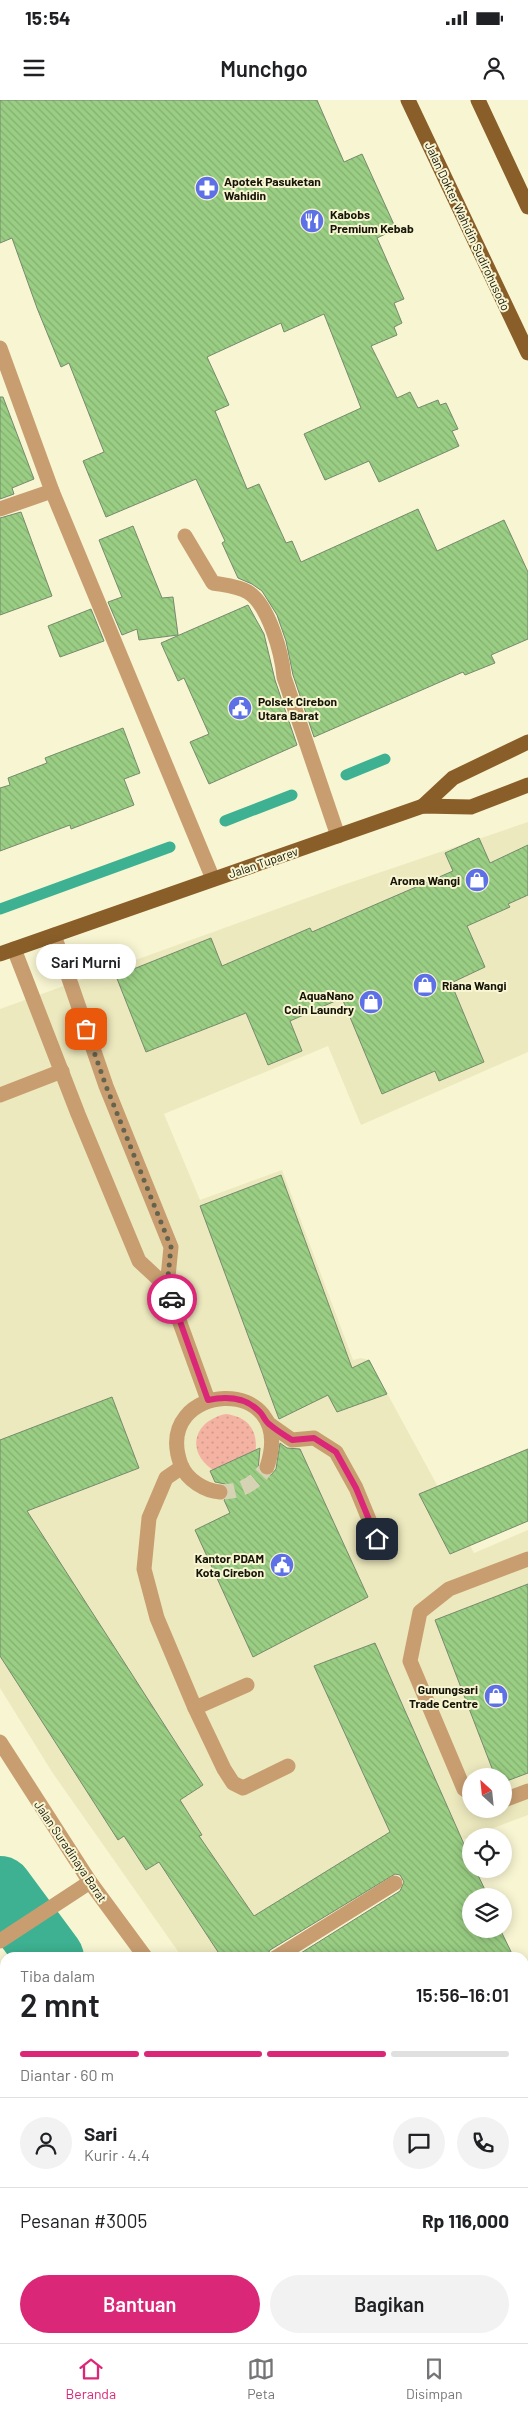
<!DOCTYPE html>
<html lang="id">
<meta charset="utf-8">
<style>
body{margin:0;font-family:Barlow,sans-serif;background:#f2f2f2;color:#202124;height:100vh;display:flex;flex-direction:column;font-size:19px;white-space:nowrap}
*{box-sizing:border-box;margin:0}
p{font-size:16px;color:#757577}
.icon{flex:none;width:28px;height:28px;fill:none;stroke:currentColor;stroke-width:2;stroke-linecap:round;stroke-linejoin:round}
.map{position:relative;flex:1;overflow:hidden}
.sheet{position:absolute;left:0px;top:1852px;width:529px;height:391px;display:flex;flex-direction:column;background:#fff;border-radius:15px 15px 0 0;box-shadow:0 2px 12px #0003}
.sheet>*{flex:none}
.needle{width:32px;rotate:333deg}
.buttons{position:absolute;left:462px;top:1668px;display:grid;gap:10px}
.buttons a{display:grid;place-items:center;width:50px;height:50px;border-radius:50%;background:#fff;box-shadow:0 2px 12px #0003;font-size:25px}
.pin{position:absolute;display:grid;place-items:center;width:42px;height:42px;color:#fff;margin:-21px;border-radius:10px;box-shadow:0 2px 8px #0006}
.courier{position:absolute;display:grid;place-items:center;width:50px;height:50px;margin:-25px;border:4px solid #db2777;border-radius:50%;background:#fff;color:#222;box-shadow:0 1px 6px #0007}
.bubble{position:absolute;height:35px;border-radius:18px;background:#fff;box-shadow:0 2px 12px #0003;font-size:16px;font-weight:600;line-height:35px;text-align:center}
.head em{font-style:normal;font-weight:600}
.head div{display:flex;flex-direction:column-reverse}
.head{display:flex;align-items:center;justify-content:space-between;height:85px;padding:0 20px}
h1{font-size:32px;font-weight:600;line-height:38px}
.bar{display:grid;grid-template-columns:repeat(4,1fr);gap:8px 5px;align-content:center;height:60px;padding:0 20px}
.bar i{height:6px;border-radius:4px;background:#e0e0e0}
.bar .current{background:#db2777}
.bar p{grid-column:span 4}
.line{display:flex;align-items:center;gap:12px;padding:0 20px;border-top:1px solid #e0e0e0}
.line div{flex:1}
.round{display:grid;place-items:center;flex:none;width:52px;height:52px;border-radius:26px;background:#f2f2f2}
.button{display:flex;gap:10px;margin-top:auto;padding:10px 20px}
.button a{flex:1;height:58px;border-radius:30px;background:#db2777;color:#fff;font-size:20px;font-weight:600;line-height:58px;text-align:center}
.button a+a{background:#f2f2f2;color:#202124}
.status{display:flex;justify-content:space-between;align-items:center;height:35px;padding:0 25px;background:#fff;direction:ltr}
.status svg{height:14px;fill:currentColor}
header{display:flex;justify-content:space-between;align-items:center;height:65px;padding:0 20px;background:#fff;font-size:22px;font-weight:600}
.tabs{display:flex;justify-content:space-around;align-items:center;height:70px;border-top:1px solid #e0e0e0;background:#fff;font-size:14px;color:#757577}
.tabs a{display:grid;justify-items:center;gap:2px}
.tabs .current{color:#db2777}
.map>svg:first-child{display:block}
.built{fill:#ede9be;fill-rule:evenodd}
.park{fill:url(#park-dots)}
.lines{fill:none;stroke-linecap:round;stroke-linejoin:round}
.stream{stroke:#3db191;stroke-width:11}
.river{stroke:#3db191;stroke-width:66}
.building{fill:url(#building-back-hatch);stroke:#768a6e}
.minor-tunnel{stroke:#d6d3b4;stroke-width:15;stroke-dasharray:15 8;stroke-linecap:butt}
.minor{stroke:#c89e71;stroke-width:15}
.major{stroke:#895e29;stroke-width:15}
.done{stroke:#64634e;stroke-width:5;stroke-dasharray:0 9}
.route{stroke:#db2777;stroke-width:6}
.labels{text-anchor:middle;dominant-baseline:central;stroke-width:4;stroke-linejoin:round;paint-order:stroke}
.poi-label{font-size:12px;font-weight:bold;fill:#151407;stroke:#f8f5d2;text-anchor:start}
.street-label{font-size:12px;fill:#151407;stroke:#f8f5d2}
</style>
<div class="status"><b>15:54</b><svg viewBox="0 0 49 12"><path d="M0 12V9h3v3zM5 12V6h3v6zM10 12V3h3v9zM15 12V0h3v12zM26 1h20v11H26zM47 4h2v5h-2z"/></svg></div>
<header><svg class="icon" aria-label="menu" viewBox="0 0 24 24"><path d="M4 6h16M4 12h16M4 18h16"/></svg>Munchgo<svg class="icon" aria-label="person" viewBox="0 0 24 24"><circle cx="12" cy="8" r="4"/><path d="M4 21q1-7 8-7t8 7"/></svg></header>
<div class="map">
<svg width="528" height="2243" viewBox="0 0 528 2243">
<defs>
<pattern id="park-dots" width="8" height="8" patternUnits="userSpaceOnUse" patternTransform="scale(1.25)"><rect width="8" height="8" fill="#f4b3a2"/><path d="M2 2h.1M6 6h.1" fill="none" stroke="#d0998a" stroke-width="1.8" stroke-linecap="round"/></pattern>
<pattern id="building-back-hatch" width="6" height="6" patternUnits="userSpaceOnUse" patternTransform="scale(1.25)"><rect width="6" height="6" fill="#9ace84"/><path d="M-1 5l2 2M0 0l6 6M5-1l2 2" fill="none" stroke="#84b070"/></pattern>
</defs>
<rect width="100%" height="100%" fill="#f8f5d2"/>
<path class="built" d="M528,722V952L361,1025L328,946L164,1014L200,1100L282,1070L353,1260L361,1258L369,1260L474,1453L528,1430V1715L438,1749L259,1857H182L52,1672L0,1588V909L343,785ZM471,1676H504V1709H471Z"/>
<path class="park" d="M226,1314C250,1317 259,1333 255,1355L216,1372C185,1354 192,1321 226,1314Z"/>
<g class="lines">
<g class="stream">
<path d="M346,675L385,659"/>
<path d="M225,721L292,695"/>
<path d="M0,809L170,747"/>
</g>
<g class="river">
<path d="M0,1789L51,1858"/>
<path d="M350,2239L354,2243"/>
</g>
</g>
<g class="building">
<path d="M0,0H317L344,62L362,54L396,129L377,138L404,199L394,203L402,223L394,227L397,235L371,246L397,298L410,292L418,308L438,300L440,305L446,303L458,329L452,331L459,346L379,382L369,361L325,380L304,334L361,308L324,214L284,232L281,223L207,257L229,305L215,311L247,389L259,384L286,443L292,441L301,462L418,409L437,451L504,420L528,472V539L491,555L495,563L465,575L463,572L314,637L293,575L286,541L277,515L262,491L252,484L238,478L222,443L225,441L196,379L106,417L83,361L104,352L69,263L61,267L37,208L12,138L0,143Z"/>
<path d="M0,297H3L34,379L12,388L14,394L0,399Z"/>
<path d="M21,412L52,496L0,515V418Z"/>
<path d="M133,426L162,498L173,497L178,535L139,540L137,529L122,535L108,502L122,497L99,440Z"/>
<path d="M248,505L264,534L275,580L297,645L209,684L190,642L209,634L184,578L178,581L161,543Z"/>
<path d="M91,509L104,541L60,557L48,526Z"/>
<path d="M123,628L140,673L124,679L134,705L71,729L70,725L0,751V688L10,685L8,678L47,663L45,658Z"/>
<path d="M479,738L490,763L528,745V795L508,804L510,807L467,826L485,867L451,883L484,962L439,981L435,971L382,994L342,898L290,921L302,951L268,965L246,913L146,952L116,876L211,838L222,866L310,828L312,832L453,771L445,753Z"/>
<path d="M281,1075L352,1268L369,1260L387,1294L337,1312L328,1295L279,1319L200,1106Z"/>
<path d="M112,1297L139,1368L27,1411L203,1685L180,1700L202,1735L199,1736L254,1816L390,1732L314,1566L375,1543L471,1760V1769H475L488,1796H471V1829H500L514,1858H293L400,1791L404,1782L400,1775L395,1774L270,1850L266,1858H222L159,1762L146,1770L124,1736L118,1740L0,1556V1340Z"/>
<path d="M280,1343L287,1348L300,1349L368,1497L253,1557L195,1430L230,1413L224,1400L229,1394L228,1388L225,1384L215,1382L210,1371L260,1348L258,1370L262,1375H271L276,1369Z"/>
<path d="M528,1349V1421L450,1454L419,1394Z"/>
<path d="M528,1484V1673L504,1682V1676H495L435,1520Z"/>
</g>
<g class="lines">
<path class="minor-tunnel" d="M220,1392C241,1392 255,1384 267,1367"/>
<g class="minor">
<path d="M0,248L52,391L213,779"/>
<path d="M0,409L52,391"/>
<path d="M185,436L213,483C224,485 238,486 248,492C269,505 282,554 284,577L338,736"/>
<path d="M54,835L106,986L171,1147L167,1187L208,1300"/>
<path d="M14,849L78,1014L139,1161L167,1187"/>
<path d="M0,995L62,971"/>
<path d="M268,1323L292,1340L314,1338L336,1352L356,1388L377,1439"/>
<path d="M182,1367L166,1378L149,1418L144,1469L157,1518L195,1608L224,1669L233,1683L243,1688L288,1666"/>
<path d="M220,1392C205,1391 187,1380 181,1365C150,1281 299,1271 267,1367"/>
<path d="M195,1608L247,1585"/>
<path d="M0,1642L90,1782L146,1858"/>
<path d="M471,1694L464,1689L410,1561L420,1512L449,1489L528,1459"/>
<path d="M504,1700L528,1691"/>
<path d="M0,1841L90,1782"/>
<path d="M275,1858L395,1783"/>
<path d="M0,1921L5,1928"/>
<path d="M0,2114L5,2113"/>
<path d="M231,2239V2243"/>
<path d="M430,2239L433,2243"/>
<path d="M97,2243L112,2239"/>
</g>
<g class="major">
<path d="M408,0L528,253"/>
<path d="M478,0L528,107"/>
<path d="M423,706L453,678L528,642"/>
<path d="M0,854L423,706L471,707L528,685"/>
</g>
</g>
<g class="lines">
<path class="done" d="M86,929L106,986L171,1147L167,1187L172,1199"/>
<path class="route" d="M172,1199L208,1300C227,1296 246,1297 260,1312C263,1315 265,1321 269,1324C276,1330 284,1335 292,1340L314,1338L336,1352L356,1388L377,1439"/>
</g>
<defs>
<g id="pharmacy-disc" transform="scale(1.25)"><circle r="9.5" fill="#5d70e7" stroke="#f8f5d2"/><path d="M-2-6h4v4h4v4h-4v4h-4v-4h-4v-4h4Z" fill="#fff"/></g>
<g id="restaurant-disc" transform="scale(1.25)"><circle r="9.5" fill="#5d70e7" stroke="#f8f5d2"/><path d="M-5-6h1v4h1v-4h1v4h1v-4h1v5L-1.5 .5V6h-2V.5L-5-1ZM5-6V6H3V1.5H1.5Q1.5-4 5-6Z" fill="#fff"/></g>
<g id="civic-disc" transform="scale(1.25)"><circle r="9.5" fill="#5d70e7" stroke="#f8f5d2"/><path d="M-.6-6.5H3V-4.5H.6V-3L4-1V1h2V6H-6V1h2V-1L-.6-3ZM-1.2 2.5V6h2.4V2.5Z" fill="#fff"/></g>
<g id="shop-disc" transform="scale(1.25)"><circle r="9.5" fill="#5d70e7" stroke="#f8f5d2"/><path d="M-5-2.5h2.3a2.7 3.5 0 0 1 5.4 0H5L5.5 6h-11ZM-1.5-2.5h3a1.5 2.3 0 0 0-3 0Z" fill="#fff"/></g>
</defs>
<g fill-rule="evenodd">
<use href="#pharmacy-disc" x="207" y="88"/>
<use href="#restaurant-disc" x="312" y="121"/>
<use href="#civic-disc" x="240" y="608"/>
<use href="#shop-disc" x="477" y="780"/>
<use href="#shop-disc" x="425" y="885"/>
<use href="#shop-disc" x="371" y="902"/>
<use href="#civic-disc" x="282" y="1465"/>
<use href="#shop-disc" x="496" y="1596"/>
</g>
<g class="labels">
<g class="poi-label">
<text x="224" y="81">Apotek Pasuketan<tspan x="224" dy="14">Wahidin</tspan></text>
<text x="330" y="114">Kabobs<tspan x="330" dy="14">Premium Kebab</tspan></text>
<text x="258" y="601">Polsek Cirebon<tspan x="258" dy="14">Utara Barat</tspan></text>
<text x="460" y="780" text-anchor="end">Aroma Wangi</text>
<text x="442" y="885">Riana Wangi</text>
<text x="354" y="895" text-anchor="end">AquaNano<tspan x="354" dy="14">Coin Laundry</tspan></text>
<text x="264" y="1458" text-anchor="end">Kantor PDAM<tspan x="264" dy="14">Kota Cirebon</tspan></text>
<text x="478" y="1589" text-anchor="end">Gunungsari<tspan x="478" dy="14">Trade Centre</tspan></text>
</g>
<g class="street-label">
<text transform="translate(468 126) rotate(65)">Jalan Dokter Wahidin Sudirohusodo</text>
<text transform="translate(263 762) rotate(-19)">Jalan Tuparev</text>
<text transform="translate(71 1751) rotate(56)">Jalan Suradinaya Barat</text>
</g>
</g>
</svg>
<div class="buttons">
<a><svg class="needle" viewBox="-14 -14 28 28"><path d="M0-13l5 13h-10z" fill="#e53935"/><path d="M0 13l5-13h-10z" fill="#757577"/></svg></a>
<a><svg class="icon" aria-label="locate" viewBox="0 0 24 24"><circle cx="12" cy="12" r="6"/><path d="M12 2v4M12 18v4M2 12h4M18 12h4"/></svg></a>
<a><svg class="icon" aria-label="layers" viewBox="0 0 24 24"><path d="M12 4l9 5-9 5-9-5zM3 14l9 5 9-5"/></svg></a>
</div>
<div class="pin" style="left:86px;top:929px;background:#ea580c"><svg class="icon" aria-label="bag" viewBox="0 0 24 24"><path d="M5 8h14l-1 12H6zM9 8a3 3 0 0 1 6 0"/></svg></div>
<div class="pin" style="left:377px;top:1439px;background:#1f2937"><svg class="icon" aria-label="home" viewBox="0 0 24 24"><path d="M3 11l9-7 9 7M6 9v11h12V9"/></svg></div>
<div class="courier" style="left:172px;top:1199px"><svg class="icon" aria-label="car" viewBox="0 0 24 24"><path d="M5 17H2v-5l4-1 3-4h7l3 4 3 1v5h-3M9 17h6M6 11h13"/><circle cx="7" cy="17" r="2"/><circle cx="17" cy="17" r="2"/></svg></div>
<div class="bubble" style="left:36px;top:844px;width:100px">Sari Murni</div>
<section class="sheet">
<div class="head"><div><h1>2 mnt</h1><p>Tiba dalam</p></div><em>15:56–16:01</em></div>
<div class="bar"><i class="current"></i><i class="current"></i><i class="current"></i><i></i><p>Diantar · 60 m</p></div>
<div class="line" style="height:90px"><a class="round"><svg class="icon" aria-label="person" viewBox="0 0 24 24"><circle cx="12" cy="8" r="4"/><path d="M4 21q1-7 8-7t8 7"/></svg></a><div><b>Sari</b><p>Kurir · 4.4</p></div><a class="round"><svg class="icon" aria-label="chat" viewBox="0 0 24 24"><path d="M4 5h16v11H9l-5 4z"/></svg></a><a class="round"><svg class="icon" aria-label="phone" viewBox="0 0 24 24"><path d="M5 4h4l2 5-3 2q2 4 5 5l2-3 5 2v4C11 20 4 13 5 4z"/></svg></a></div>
<div class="line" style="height:65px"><div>Pesanan #3005</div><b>Rp 116,000</b></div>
<div class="button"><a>Bantuan</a><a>Bagikan</a></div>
</section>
</div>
<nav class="tabs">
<a class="current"><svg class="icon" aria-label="home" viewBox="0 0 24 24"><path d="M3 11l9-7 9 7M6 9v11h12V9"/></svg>Beranda</a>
<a><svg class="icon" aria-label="map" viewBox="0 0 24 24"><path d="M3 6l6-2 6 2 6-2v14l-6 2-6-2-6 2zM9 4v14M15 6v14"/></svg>Peta</a>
<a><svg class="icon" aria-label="saved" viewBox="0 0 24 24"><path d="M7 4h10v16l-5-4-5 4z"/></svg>Disimpan</a>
</nav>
